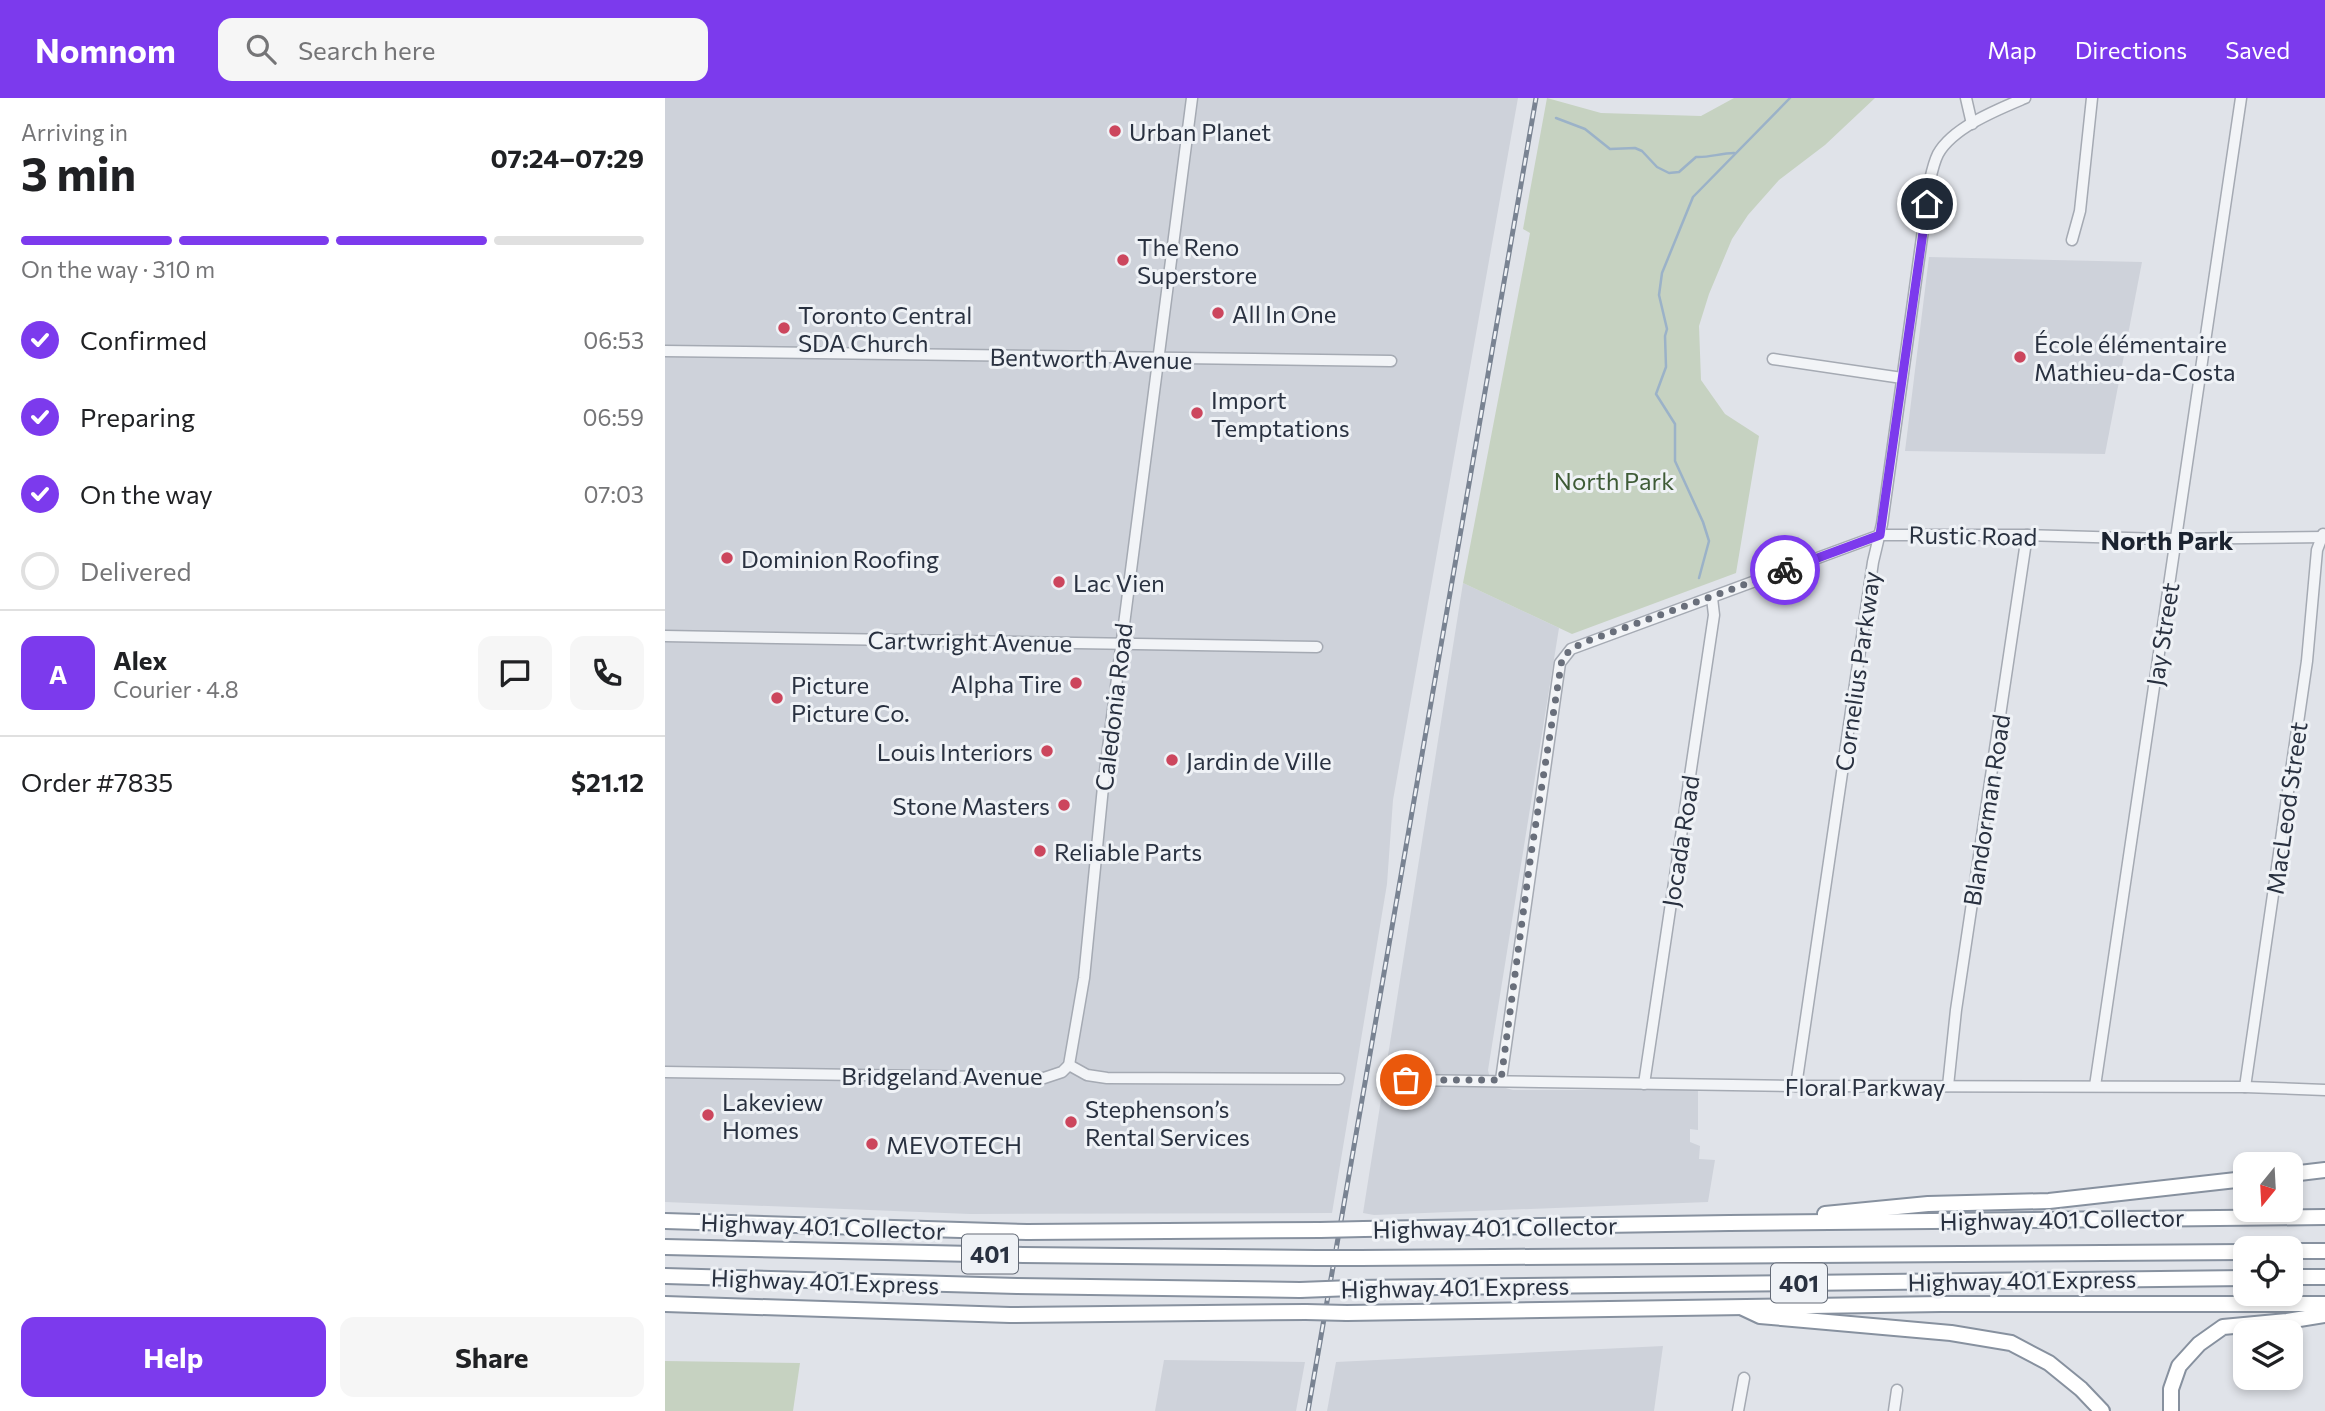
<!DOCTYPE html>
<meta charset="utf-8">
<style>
body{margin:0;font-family:Commissioner,sans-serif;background:#f6f6f6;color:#202124;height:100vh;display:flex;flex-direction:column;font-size:26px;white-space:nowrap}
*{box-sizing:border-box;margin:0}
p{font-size:23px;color:#757577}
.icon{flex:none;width:38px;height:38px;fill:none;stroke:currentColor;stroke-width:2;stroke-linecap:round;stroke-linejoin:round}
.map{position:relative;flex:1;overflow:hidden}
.side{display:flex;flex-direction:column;background:#fff;width:665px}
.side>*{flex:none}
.needle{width:46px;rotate:198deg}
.controls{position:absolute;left:1568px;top:1054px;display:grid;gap:14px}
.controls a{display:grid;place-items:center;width:70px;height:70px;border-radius:14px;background:#fff;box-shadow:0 4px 10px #0003;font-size:35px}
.pin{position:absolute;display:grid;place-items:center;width:60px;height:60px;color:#fff;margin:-30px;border:4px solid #fff;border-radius:50%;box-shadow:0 2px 7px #0007}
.courier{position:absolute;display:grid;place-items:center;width:70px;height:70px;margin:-35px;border:5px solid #7c3aed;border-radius:50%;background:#fff;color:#222;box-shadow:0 2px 9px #0007}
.summary em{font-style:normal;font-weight:700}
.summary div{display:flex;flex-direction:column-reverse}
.summary{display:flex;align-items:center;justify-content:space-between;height:119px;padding:0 21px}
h1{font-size:46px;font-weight:700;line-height:52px}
.bar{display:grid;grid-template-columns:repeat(4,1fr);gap:10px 7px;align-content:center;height:84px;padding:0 21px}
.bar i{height:9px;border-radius:5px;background:#e0e0e0}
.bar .active{background:#7c3aed}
.bar p{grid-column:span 4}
.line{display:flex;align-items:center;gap:18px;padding:0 21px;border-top:2px solid #e0e0e0}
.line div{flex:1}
.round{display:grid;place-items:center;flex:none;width:74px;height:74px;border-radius:14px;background:#f6f6f6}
ol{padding:0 21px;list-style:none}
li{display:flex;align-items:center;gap:21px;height:77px}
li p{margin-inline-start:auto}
li .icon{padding:7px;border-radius:50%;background:#7c3aed;color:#fff;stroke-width:4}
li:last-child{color:#757577}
li i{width:38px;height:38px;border:4px solid #e0e0e0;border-radius:50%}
.cta{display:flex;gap:14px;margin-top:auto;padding:14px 21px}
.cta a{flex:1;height:80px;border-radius:14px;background:#7c3aed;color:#fff;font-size:28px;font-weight:700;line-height:80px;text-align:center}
.cta a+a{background:#f6f6f6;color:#202124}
header{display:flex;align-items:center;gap:42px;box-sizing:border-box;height:98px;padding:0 35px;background:#7c3aed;color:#fff}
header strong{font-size:33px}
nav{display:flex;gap:38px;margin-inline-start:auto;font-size:24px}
.search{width:490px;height:63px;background:#f6f6f6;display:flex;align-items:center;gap:18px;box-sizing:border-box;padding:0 24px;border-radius:14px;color:#757577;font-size:26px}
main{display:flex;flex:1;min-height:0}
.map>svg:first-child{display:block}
.built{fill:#ced2da}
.green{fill:#c6d2c1}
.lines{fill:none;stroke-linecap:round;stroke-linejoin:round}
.stream{stroke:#9bb2c8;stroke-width:2.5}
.minor-casing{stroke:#a5aab3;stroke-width:13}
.highway-casing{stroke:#87919f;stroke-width:18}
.minor{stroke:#f2f4f7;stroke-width:10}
.highway{stroke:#fff;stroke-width:14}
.rail-casing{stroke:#798392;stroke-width:5}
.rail{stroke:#eff2f6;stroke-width:2.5;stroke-dasharray:8;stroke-linecap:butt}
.highway-bridge-casing{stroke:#87919f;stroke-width:18;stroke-linecap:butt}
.highway-bridge{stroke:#fff;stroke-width:14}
.done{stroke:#696f7b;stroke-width:7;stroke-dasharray:0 12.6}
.route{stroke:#7c3aed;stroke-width:9}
.poi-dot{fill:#cc465d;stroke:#eff2f6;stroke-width:2.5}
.labels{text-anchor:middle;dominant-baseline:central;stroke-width:6;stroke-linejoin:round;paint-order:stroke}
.shield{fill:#eff2f6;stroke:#646b77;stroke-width:2}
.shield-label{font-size:23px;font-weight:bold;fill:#293140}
.poi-label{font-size:24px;fill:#293140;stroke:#eff2f6;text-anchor:start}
.street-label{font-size:24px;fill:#293140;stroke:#eff2f6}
.park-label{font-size:24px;fill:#3e5b36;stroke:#eff2f6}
.neighbourhood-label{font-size:26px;font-weight:bold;fill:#1b2330;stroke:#eff2f6}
</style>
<header>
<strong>Nomnom</strong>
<div class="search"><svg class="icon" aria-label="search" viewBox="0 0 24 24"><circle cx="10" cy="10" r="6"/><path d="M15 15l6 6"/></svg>Search here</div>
<nav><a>Map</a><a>Directions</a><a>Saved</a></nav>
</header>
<main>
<section class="side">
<div class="summary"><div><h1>3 min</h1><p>Arriving in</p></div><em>07:24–07:29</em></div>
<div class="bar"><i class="active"></i><i class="active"></i><i class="active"></i><i></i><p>On the way · 310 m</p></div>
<ol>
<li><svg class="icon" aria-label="check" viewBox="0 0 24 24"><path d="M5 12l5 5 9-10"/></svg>Confirmed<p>06:53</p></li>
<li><svg class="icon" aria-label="check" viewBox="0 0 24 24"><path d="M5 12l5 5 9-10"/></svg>Preparing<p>06:59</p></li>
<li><svg class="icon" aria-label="check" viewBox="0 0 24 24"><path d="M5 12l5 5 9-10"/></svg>On the way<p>07:03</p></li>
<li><i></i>Delivered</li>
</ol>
<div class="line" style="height:126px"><b class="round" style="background:#7c3aed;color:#fff">A</b><div><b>Alex</b><p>Courier · 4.8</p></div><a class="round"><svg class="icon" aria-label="chat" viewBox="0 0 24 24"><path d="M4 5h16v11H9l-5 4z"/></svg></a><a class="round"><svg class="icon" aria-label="phone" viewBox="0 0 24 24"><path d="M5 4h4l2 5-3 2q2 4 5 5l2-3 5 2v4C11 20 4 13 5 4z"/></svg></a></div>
<div class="line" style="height:91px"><div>Order #7835</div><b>$21.12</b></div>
<div class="cta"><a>Help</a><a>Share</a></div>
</section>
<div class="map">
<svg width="1660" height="1313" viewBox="0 0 1660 1313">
<rect width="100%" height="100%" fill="#e0e3e9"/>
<g class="built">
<path d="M0,0H853L728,702L722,786L667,1115L305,1116L0,1104Z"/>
<path d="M1264,159L1477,164L1440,356L1240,353Z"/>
<path d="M798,485L894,530L823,972L826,986L848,992H1033V1032L1025,1031V1044L1035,1048L1034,1061L1050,1062L1043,1104L709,1117L698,1115Z"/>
<path d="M998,1248L989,1313H662L671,1264Z"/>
<path d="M499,1262L640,1264L631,1313H490Z"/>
</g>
<g class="green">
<path d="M882,0L936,15L1036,18L1069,0H1210L1160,47L1114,82L1083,117L1067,141L1044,196L1034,228L1036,282L1060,316L1094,338L1071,475L907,536L798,485L865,135L858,131Z"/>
<path d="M0,1263L135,1265L128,1313H0Z"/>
</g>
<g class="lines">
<g class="stream">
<path d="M891,20L920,31L945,51L970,50L977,53L992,69L1004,75L1014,74L1031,59C1043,60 1056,55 1069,55"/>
<path d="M1034,480L1044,443L1038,424L1010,363V326L991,296L1001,269L1000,238L1002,231L994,197L997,175L1028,99L1125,0"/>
</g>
<g class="minor-casing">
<g id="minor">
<path d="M1301,0L1307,26"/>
<path d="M1407,142L1415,113L1427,0"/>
<path d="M0,253L726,263"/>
<path d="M1108,261L1237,280"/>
<path d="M0,538L652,549"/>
<path d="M404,967L422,977L442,980L674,981"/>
<path d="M0,974L379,980L397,974L404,967L419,880L438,689L527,0"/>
<path d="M741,982L1131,988L1580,989L1660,992"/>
<path d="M836,982L895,565L906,551L1215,437H1362L1498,441L1660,439"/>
<path d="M979,986L1049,517L1047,500"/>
<path d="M1131,988L1208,464L1217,426L1265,82C1267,73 1269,64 1273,56C1288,29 1334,11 1360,0"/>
<path d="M1283,988L1291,912L1362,437"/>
<path d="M1430,988L1576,0"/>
<path d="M1580,989L1642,563L1652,452L1658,436"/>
<path d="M1073,1313L1079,1280"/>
<path d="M1229,1313L1232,1292"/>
</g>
</g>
<g class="highway-casing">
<g id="highway">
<path d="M1626,1076L1660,1072"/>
<path d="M1160,1116L1263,1106L1384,1103L1580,1081"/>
<path d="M0,1123L362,1134L655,1132"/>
<path d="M699,1131L1064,1125L1660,1119"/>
<path d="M0,1149L358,1157L651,1160"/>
<path d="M1626,1153H1660"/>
<path d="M695,1160L1580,1154"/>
<path d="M0,1178L352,1188L635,1192"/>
<path d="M1626,1179H1660"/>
<path d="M687,1190L1580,1180"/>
<path d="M0,1206L345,1217L641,1214"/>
<path d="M1078,1210L1095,1218L1286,1235L1346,1245L1384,1265L1416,1291L1437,1313"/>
<path d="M682,1215L1276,1206H1660"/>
<path d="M1506,1313V1291L1514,1268L1534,1246L1558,1229L1622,1223L1660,1217"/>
</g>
</g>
<use href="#minor" class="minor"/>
<use href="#highway" class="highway"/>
<g class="rail-casing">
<path id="rail" d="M643,1313L871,0"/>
</g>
<use href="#rail" class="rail"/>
<g class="highway-bridge-casing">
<g id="highway-bridge">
<path d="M655,1132L699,1131"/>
<path d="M651,1160H695"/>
<path d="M635,1192L687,1190"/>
<path d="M641,1214L682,1215"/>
</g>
</g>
<use href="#highway-bridge" class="highway-bridge"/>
</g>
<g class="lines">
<path class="done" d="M741,982H836L866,756L897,561L906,551L920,544L1120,472"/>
<path class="route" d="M1120,472L1215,437L1262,106"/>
</g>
<g class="poi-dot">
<circle cx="450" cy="33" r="7"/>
<circle cx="458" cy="162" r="7"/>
<circle cx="553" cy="215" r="7"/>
<circle cx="119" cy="230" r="7"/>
<circle cx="1355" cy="259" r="7"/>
<circle cx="532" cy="315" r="7"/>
<circle cx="62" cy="460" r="7"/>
<circle cx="394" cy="484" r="7"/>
<circle cx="411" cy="585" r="7"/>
<circle cx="112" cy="600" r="7"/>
<circle cx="382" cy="653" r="7"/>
<circle cx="507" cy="662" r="7"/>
<circle cx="399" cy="707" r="7"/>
<circle cx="375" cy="753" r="7"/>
<circle cx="43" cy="1017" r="7"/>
<circle cx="406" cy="1024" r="7"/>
<circle cx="207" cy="1046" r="7"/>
</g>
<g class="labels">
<g class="shield">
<rect x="297" y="1136.5" width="56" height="39" rx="5"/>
<rect x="1106" y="1165.5" width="56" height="39" rx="5"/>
</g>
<g class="shield-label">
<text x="325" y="1156">401</text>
<text x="1134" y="1185">401</text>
</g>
<g class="poi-label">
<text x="464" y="33">Urban Planet</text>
<text x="472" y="148">The Reno<tspan x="472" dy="28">Superstore</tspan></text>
<text x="567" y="215">All In One</text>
<text x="133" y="216">Toronto Central<tspan x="133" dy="28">SDA Church</tspan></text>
<text x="1369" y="245">École élémentaire<tspan x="1369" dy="28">Mathieu-da-Costa</tspan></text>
<text x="546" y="301">Import<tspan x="546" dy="28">Temptations</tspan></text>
<text x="76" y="460">Dominion Roofing</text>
<text x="408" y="484">Lac Vien</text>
<text x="397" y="585" text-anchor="end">Alpha Tire</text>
<text x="126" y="586">Picture<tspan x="126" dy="28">Picture Co.</tspan></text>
<text x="368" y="653" text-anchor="end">Louis Interiors</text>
<text x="521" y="662">Jardin de Ville</text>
<text x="385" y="707" text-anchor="end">Stone Masters</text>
<text x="389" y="753">Reliable Parts</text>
<text x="57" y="1003">Lakeview<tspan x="57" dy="28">Homes</tspan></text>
<text x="420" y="1010">Stephenson’s<tspan x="420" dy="28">Rental Services</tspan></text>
<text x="221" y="1046">MEVOTECH</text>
</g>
<g class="street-label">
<text transform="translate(426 260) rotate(1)">Bentworth Avenue</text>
<text transform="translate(1308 437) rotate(1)">Rustic Road</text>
<text transform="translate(1497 536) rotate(-81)">Jay Street</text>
<text transform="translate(305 543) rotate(1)">Cartwright Avenue</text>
<text transform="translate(1192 573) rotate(-82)">Cornelius Parkway</text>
<text transform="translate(448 609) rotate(-83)">Caledonia Road</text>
<text transform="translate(1621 710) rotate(-82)">MacLeod Street</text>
<text transform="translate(1321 712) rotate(-81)">Blandorman Road</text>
<text transform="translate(1015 743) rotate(-81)">Jocada Road</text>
<text x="277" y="977">Bridgeland Avenue</text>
<text x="1200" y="988">Floral Parkway</text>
<text transform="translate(1397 1121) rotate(-1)">Highway 401 Collector</text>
<text transform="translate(158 1128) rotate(2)">Highway 401 Collector</text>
<text transform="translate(830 1129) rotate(-1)">Highway 401 Collector</text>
<text transform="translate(1357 1182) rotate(-1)">Highway 401 Express</text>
<text transform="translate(160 1183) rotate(2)">Highway 401 Express</text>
<text transform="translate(790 1189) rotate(-1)">Highway 401 Express</text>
</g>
<g class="park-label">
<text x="949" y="382">North Park</text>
</g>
<g class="neighbourhood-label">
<text x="1502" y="441">North Park</text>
</g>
</g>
</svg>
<div class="controls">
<a><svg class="needle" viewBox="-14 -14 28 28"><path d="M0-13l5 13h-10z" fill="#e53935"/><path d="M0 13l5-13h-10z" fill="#757577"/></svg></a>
<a><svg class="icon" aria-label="locate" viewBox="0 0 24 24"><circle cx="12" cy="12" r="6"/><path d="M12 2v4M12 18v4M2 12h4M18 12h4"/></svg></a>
<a><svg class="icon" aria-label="layers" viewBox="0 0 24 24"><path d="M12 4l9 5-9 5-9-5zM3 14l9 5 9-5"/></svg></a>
</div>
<div class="pin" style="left:741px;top:982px;background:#ea580c"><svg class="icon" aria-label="bag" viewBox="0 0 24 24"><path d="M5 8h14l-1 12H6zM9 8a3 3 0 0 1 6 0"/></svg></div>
<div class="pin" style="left:1262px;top:106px;background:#1f2937"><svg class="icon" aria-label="home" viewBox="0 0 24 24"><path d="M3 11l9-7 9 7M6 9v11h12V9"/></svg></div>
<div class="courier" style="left:1120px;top:472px"><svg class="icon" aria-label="bike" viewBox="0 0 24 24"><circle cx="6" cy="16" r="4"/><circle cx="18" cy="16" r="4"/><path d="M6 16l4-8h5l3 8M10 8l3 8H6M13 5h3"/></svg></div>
</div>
</main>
